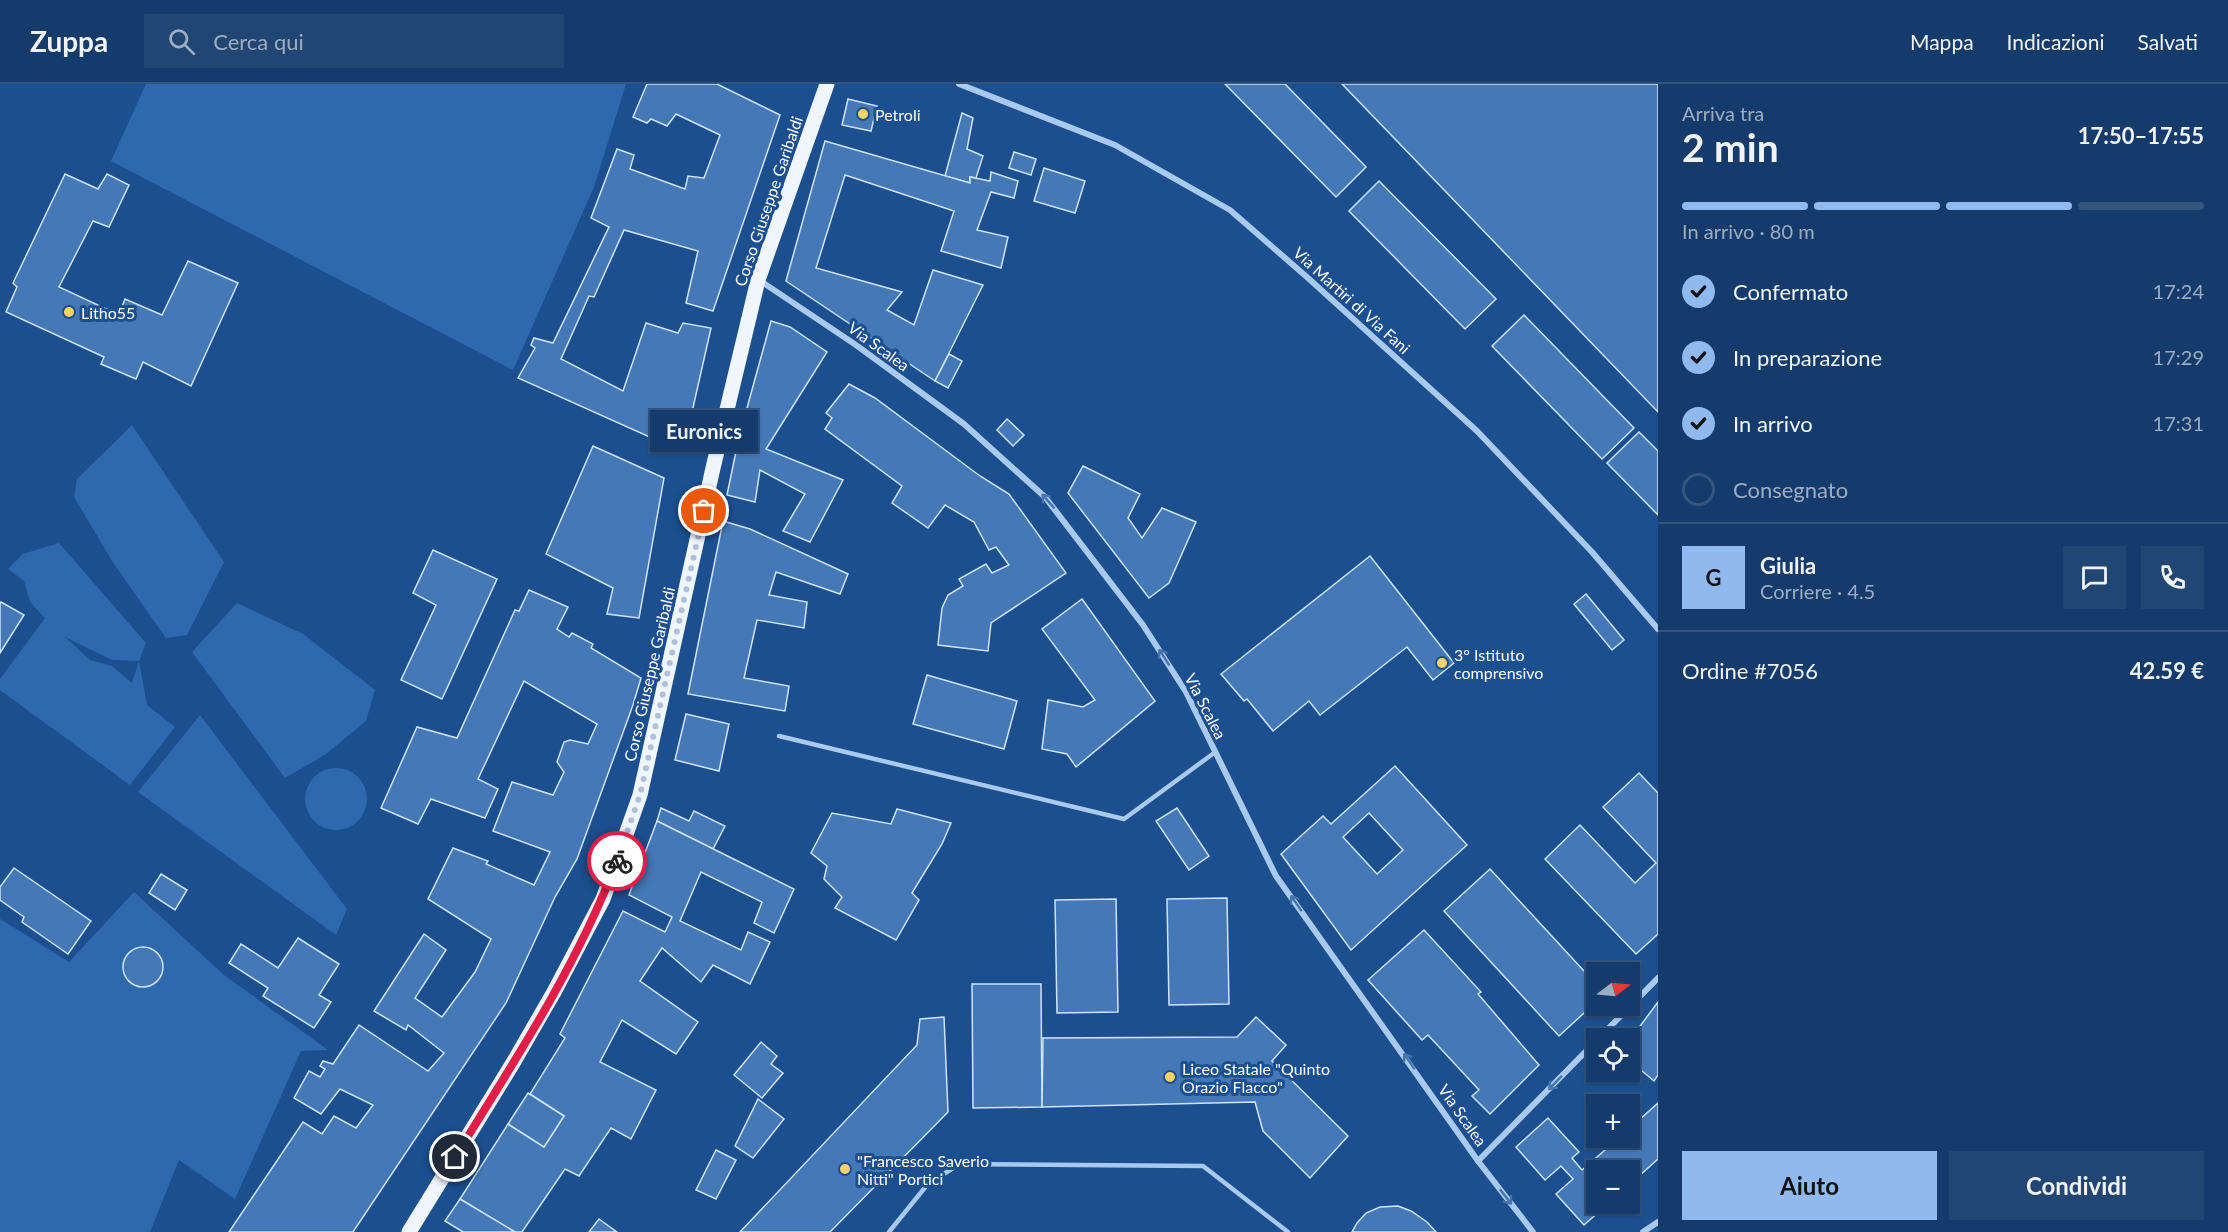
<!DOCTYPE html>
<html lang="it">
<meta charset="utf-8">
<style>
body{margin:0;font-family:Lato,sans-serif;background:#214673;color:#f1f3f6;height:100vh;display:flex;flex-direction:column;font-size:22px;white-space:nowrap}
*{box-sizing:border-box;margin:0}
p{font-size:20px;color:#9dadc1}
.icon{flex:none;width:33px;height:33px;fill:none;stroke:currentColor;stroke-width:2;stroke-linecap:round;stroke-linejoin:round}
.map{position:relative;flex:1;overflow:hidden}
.panel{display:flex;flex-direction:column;background:#143b6b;width:570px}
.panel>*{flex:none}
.needle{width:39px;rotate:74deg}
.fabs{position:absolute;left:1586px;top:878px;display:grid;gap:12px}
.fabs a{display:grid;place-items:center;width:54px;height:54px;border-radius:0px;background:#143b6b;box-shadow:0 2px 4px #0004,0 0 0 2px #33557e;font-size:30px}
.pin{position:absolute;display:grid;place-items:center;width:51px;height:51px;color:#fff;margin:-26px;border:3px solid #fff;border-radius:50%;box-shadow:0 2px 6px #0007}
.courier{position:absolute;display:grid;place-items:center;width:60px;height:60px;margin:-30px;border:4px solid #e11d48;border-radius:50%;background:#fff;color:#222;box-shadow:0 2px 8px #0007}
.bubble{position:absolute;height:42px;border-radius:0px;background:#143b6b;box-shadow:0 2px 4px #0004,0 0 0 2px #33557e;font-size:20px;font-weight:700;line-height:42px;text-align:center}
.headline em{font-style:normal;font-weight:700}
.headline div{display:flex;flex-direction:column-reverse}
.headline{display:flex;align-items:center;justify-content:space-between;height:102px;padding:0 24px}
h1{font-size:39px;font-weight:700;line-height:45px}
.bar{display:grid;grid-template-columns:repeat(4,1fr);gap:9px 6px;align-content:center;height:72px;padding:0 24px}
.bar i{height:8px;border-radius:4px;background:#33557e}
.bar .selected{background:#90b9f0}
.bar p{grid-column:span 4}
.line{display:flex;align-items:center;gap:15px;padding:0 24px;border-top:2px solid #33557e}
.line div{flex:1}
.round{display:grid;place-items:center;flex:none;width:63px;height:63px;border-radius:0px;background:#214673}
ol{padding:0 24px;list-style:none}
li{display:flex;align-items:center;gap:18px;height:66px}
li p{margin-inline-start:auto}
li .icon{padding:6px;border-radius:50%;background:#90b9f0;color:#111;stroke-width:4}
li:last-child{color:#9dadc1}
li i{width:33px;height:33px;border:3px solid #33557e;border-radius:50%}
.action{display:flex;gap:12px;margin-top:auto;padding:12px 24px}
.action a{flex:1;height:69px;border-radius:0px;background:#90b9f0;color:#111;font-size:24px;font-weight:700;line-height:69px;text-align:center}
.action a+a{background:#214673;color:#f1f3f6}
header{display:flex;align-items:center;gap:36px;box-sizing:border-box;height:84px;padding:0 30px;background:#143b6b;border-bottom:2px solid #33557e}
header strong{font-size:28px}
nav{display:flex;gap:33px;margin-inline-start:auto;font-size:21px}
.search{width:420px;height:54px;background:#214673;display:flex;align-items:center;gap:15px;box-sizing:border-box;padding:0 21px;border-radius:0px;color:#9dadc1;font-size:22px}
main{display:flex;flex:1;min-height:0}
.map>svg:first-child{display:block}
.green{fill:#2e69ad;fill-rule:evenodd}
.building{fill:#4478b7;stroke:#cfe3fa;stroke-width:1.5;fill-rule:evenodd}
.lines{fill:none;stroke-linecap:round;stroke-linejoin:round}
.service{stroke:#a9c9ee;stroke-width:4.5}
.minor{stroke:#a9c9ee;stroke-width:6}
.primary{stroke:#f0f6ff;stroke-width:15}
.oneway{stroke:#4674ac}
.done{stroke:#afc1d8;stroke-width:6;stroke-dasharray:0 10.8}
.route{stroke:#e11d48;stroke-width:8}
.poi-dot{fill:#ffd166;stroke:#1b4f8f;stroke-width:2}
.labels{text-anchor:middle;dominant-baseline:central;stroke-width:6;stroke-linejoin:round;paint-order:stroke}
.poi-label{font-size:16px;fill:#fff;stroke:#1b4f8f;text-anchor:start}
.street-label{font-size:16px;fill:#fff;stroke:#1b4f8f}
</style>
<header>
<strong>Zuppa</strong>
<div class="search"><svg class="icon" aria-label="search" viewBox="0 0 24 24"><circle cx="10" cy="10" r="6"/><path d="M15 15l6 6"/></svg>Cerca qui</div>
<nav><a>Mappa</a><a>Indicazioni</a><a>Salvati</a></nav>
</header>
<main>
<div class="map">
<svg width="1658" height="1148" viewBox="0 0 1658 1148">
<rect width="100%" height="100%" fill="#1b4f8f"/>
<g class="green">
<path d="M146,0H626L594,103L513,286L111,77Z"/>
<path d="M132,341L224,478L187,551L166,554L114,480L74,413L77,395Z"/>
<path d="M59,459L146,559L139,577L147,621L175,643L130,701L0,606V595L45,534L30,518L24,497L8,485L23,470ZM65,553L112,576L139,577L132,599L112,582L90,576Z"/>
<path d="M237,519L303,550L375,606L366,637L326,670L285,694L192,568Z"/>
<path d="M200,631L347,825L336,851L138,708Z"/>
<circle cx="336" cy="715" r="31"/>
<path d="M134,808L224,891L328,966L301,967L235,1115L179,1076L150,1148H0V835L69,878Z"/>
</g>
<g class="building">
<path d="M647,0H717L780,31L713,227L686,219L698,167L624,146L594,213L589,212L561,275L623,307L646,239L678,249L683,239L711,244L683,368L518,294L535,264L531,261L534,254L553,259L609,143L591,134L617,65L634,71L630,85L685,105L688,92L704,94L720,51L676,30L667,42L651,35L647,39L633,33Z"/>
<path d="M1225,0H1285L1366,83L1336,113Z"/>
<path d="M1342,0H1658V328Z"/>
<path d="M848,15L877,22L871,47L842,41Z"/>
<path d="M962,29L973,34L967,65L983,72L976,94L970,93V99L945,92Z"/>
<path d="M825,57L970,99V93L990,97L991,88L1018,97L1014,114L991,108L977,146L1008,153L1001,184L941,167L954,127L845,91L816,184L902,208L887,226L914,241L933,186L983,201L935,297L786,197Z"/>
<path d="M1014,68L1036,75L1031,91L1009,84Z"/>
<path d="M1044,84L1085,97L1075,129L1034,117Z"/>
<path d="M65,90L98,105L107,90L129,101L109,143L93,137L59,203L119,231L125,215L162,231L188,177L238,199L191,302L143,278L136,295L101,280L104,273L6,228L17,203L13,199Z"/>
<path d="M1379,97L1496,215L1465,245L1349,127Z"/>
<path d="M1524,231L1634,344L1602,375L1492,262Z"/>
<path d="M771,237L790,243L827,268L766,365L843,396L810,458L783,447L805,410L760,386L755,418L727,411L739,353Z"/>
<path d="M949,270L962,277L948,304L935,297Z"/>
<path d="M849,300L875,314L980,392L1009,410L1066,489L991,539L988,567L938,561L942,524L948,511L963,502L959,495L986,480L992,489L1009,481L996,463L989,466L974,438L945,421L928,444L892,419L902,402L825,345L832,334L826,329Z"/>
<path d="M1007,335L1024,351L1013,362L997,346Z"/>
<path d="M1639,348L1658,367V431L1607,379Z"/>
<path d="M593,362L664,394L639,534L607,530L613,504L546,470Z"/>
<path d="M1083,382L1140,410L1128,434L1142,454L1162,424L1196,438L1169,499L1149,514L1068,409Z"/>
<path d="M723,437L750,445L848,490L840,510L776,488L769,511L807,518L804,544L757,536L744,594L789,602L785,627L688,610Z"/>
<path d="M433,466L497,495L442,615L401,596L436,521L413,509Z"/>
<path d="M1370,472L1454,579L1433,596L1407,563L1320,631L1309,617L1273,647L1247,615L1244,617L1221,590Z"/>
<path d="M529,506L568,523L557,545L569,553L572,549L593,560L591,564L641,594L633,621L577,775L555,813L506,919L353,1148H229L303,1038L322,1050L334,1032L356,1044L373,1021L340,1005L321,1030L294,1014L309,987L320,993L325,985L320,982L323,977L333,980L359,941L428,987L444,969L408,941L406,946L374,927L424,850L446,866L415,914L442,933L475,888L491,855L428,815L453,764L488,777L486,780L534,801L550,768L493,747L512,698L553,711L564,688L557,678L564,658L570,656L588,660L597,640L524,597L478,695L498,705L485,734L431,715L418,740L381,724L417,643L457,654L515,526L519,527Z"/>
<path d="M1586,510L1624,556L1612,566L1574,520Z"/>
<path d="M1082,515L1155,617L1076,683L1067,670L1042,665L1048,616L1083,623L1095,616L1042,545Z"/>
<path d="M1,518L24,531L0,569V520Z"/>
<path d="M927,591L1017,617L1004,665L913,640Z"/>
<path d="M686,630L729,640L719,687L675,676Z"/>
<path d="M1395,682L1467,761L1351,866L1281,770L1323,732L1331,740ZM1369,729L1403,766L1377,790L1343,753Z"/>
<path d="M1639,689L1658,709V850L1636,870L1545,775L1580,741L1635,799L1656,779L1603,723Z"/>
<path d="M661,724L689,737L694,727L725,742L713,765L657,737Z"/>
<path d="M1177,724L1209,772L1189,786L1156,737Z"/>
<path d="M897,725L951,739L942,760L912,809L919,816L896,856L835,824L842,813L824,795L827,782L811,769L832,729L891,740Z"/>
<path d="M657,737L794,805L774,849L754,839L762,818L701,788L680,837L741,866L748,848L770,858L750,900L713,881L701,898L662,864L640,897L698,938L676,970L622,936L600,978L656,1006L631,1055L611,1044L579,1092L565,1085L522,1148H515L460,1115L508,1040L544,1063L564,1032L530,1010L565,954L560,950L623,827L665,848L672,833L629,811Z"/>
<path d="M14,784L91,837L68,870L22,838L24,833L0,816V803Z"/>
<path d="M1490,785L1596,900V918L1559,952L1444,827Z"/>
<path d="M161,790L187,806L175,826L149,809Z"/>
<path d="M1227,814L1229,920L1169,921L1167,815Z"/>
<path d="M1116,815L1118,928L1057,929L1055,816Z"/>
<path d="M1424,846L1481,908L1478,910L1539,981L1490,1030L1472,1012L1479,1006L1428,951L1422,956L1368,896Z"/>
<path d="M298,854L339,880L319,911L331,918L314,944L263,912L268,904L229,879L241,860L278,884Z"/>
<circle cx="143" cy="883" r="20"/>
<path d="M972,900H1041L1042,1023L973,1024Z"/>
<path d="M1658,918V991L1654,997L1629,976V957Z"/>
<path d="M944,933L948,1028L830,1148H740L917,961L920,935Z"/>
<path d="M1256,933L1286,961L1272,977L1348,1052L1310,1094L1263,1047L1255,1018L1042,1023L1043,954L1237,953Z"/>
<path d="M761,958L777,972L771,980L783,989L762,1014L734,991Z"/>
<path d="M528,1009L564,1032L544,1063L508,1040Z"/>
<path d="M758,1015L784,1035L753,1074L735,1062Z"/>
<path d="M1658,1019V1075L1629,1101V1086H1596V1119H1609L1584,1141L1556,1110L1573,1095L1561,1082L1545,1096L1516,1063L1548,1034L1579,1068L1572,1074L1582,1086L1620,1053H1629V1045Z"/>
<path d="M716,1066L736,1076L716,1115L696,1106Z"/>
<path d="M460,1115L515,1148H463L445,1137Z"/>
<path d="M1398,1122L1411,1127L1427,1138L1436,1148H1352L1357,1139L1366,1129L1380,1123Z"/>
<path d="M599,1135L617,1148H589Z"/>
</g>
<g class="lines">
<g class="service">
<path d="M779,652L1124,735L1214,669"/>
<path d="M889,1148L927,1101L959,1080L1203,1082L1288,1148"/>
</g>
<g class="minor">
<path d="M959,0L1115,61L1230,126L1308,194L1477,347L1592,468L1658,545"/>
<path d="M759,196L856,261L964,340L1045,413L1143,541L1186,608L1276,792L1478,1077L1533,1148"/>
<path d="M1599,954L1658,894"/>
<path d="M1478,1077L1596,957"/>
<path d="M1643,1148L1658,1138"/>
</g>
<path class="primary" d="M409,1148L513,979L554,908L603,815L640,711L713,384L758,196L827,0"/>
</g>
<defs><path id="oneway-shaft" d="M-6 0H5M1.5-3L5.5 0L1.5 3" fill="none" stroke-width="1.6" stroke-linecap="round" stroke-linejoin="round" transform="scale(1.5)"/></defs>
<g class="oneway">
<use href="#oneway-shaft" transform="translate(1048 417) rotate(-131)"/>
<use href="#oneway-shaft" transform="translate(1164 573) rotate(-123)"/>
<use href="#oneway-shaft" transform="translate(1296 819) rotate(-125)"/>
<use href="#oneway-shaft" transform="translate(1409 977) rotate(-125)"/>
<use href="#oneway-shaft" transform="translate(1555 999) rotate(134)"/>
<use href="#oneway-shaft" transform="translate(1506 1113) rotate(52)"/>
</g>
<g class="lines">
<path class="done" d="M617,777L640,711L704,427"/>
<path class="route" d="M455,1073C514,978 577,882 617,777"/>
</g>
<g class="poi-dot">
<circle cx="863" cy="30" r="6"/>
<circle cx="69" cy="228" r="6"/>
<circle cx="1442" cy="579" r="6"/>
<circle cx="1170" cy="993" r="6"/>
<circle cx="845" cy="1085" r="6"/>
</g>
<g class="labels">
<g class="poi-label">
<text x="875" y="30">Petroli</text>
<text x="81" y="228">Litho55</text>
<text x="1454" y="570">3° Istituto<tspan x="1454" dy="18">comprensivo</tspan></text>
<text x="1182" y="984">Liceo Statale "Quinto<tspan x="1182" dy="18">Orazio Flacco"</tspan></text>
<text x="857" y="1076">"Francesco Saverio<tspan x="857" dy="18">Nitti" Portici</tspan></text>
</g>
<g class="street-label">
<text transform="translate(768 117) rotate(-71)">Corso Giuseppe Garibaldi</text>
<text transform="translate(1352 216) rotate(42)">Via Martiri di Via Fani</text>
<text transform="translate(879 262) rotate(36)">Via Scalea</text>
<text transform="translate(649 590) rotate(-77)">Corso Giuseppe Garibaldi</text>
<text transform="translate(1206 622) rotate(63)">Via Scalea</text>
<text transform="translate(1463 1031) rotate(55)">Via Scalea</text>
</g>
</g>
</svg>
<div class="fabs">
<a><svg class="needle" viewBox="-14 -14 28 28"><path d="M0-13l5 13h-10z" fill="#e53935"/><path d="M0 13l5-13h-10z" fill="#9dadc1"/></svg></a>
<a><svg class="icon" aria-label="locate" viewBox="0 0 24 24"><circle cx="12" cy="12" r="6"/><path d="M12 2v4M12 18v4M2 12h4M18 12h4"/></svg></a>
<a>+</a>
<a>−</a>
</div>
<div class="pin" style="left:704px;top:427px;background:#ea580c"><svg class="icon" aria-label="bag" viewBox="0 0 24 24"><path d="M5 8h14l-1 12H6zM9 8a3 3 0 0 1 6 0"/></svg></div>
<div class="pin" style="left:455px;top:1073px;background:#1f2937"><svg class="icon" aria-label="home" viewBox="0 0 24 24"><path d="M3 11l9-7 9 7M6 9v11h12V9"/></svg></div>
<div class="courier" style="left:617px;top:777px"><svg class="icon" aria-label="bike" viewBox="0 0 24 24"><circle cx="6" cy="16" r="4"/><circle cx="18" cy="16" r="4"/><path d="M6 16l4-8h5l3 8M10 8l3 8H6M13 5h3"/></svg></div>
<div class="bubble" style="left:650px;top:326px;width:108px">Euronics</div>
</div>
<section class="panel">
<div class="headline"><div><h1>2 min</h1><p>Arriva tra</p></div><em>17:50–17:55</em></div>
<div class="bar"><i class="selected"></i><i class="selected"></i><i class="selected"></i><i></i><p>In arrivo · 80 m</p></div>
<ol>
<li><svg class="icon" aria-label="check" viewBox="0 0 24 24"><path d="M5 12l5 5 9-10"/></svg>Confermato<p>17:24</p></li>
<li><svg class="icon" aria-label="check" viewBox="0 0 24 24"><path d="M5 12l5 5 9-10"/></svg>In preparazione<p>17:29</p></li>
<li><svg class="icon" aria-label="check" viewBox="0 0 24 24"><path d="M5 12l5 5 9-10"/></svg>In arrivo<p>17:31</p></li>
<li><i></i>Consegnato</li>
</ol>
<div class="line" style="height:108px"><b class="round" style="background:#90b9f0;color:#111">G</b><div><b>Giulia</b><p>Corriere · 4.5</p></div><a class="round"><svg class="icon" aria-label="chat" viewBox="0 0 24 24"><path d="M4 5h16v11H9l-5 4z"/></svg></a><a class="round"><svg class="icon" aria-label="phone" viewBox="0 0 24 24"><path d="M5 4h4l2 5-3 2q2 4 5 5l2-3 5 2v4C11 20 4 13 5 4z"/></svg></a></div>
<div class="line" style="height:78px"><div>Ordine #7056</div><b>42.59 €</b></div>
<div class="action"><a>Aiuto</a><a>Condividi</a></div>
</section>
</main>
